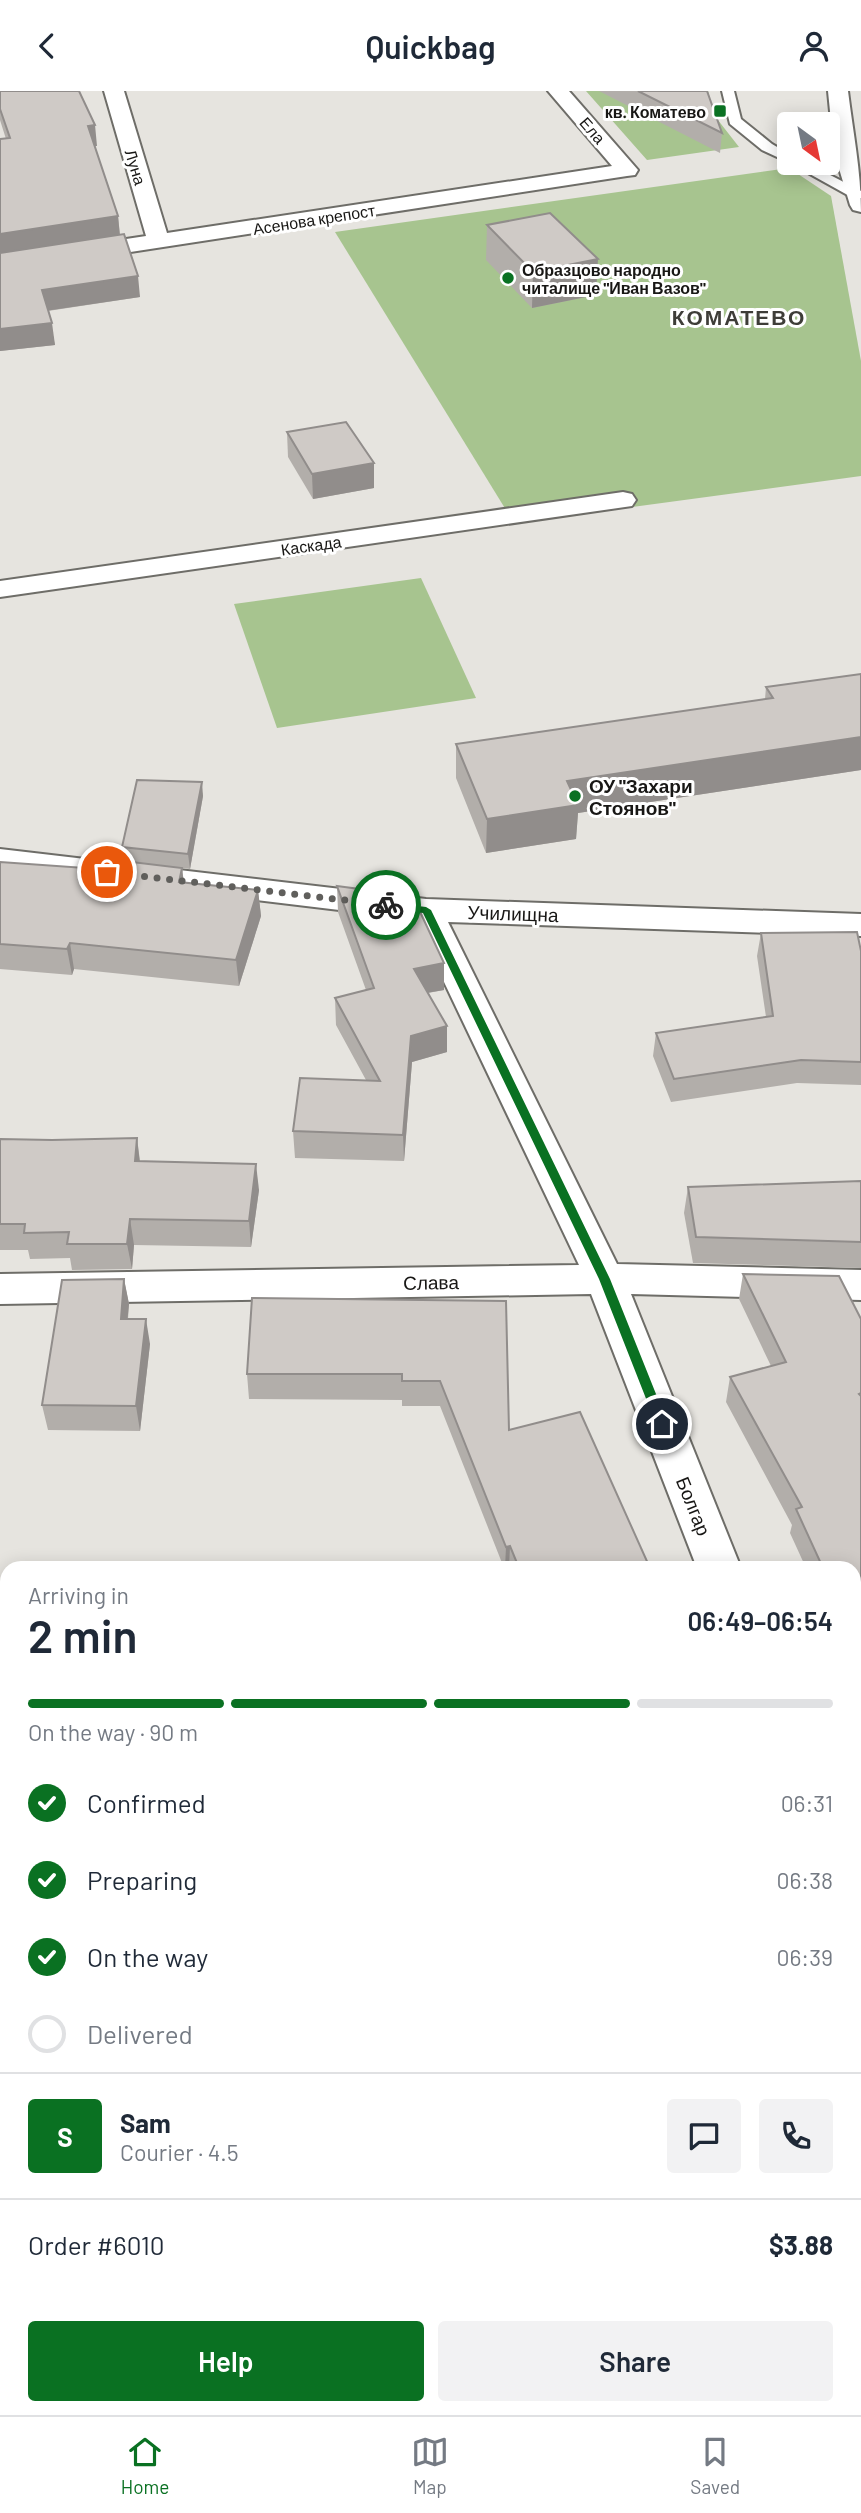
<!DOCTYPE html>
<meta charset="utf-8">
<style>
body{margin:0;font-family:Barlow,sans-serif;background:#f2f2f3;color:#1f2937;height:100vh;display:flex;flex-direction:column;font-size:26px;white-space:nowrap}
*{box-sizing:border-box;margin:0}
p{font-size:23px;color:#747a83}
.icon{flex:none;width:38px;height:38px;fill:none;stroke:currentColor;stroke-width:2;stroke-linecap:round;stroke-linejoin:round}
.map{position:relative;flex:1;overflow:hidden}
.details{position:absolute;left:0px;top:1470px;width:861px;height:854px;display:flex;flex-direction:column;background:#fff;border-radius:21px 21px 0 0;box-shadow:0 4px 18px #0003}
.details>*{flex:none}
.needle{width:46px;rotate:147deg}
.buttons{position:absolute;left:777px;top:21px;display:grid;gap:14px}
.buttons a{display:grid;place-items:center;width:63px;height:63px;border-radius:7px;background:#fff;box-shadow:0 4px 18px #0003;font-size:35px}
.pin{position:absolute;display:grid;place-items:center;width:60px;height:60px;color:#fff;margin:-30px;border:4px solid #fff;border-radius:50%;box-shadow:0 2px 7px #0007}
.courier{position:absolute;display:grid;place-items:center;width:70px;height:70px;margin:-35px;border:5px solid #0a7122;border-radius:50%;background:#fff;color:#222;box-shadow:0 2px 9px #0007}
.overview em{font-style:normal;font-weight:600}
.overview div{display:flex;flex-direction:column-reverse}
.overview{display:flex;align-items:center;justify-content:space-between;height:119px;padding:0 28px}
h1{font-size:46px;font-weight:600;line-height:52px}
.bar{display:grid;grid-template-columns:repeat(4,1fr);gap:10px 7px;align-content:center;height:84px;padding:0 28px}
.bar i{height:9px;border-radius:5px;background:#e0e1e3}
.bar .current{background:#0a7122}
.bar p{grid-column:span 4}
.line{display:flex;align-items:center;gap:18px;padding:0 28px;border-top:2px solid #e0e1e3}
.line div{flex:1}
.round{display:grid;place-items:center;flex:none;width:74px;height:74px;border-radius:7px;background:#f2f2f3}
ol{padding:0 28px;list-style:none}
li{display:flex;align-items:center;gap:21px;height:77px}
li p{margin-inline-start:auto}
li .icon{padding:7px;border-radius:50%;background:#0a7122;color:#fff;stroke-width:4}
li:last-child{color:#747a83}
li i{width:38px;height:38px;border:4px solid #e0e1e3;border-radius:50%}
.action{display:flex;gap:14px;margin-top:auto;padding:14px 28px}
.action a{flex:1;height:80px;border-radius:7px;background:#0a7122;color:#fff;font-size:28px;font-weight:600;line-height:80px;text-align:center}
.action a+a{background:#f2f2f3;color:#1f2937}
header{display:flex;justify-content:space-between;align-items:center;height:91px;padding:0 28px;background:#fff;font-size:32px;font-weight:600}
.menu{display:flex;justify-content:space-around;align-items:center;height:98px;border-top:2px solid #e0e1e3;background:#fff;font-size:19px;color:#747a83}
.menu a{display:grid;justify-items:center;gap:4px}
.menu .current{color:#0a7122}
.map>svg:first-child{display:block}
.green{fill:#a7c48f}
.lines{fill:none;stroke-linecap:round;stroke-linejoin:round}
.service-casing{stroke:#6e6d68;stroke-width:4}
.minor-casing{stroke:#6e6d68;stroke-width:4}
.secondary-casing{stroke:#6e6d68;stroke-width:4}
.service{fill:#fff;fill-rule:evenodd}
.minor{fill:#fff;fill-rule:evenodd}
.secondary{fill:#fff;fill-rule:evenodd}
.wall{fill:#b2aeaa}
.shaded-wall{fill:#918d8b}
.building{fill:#cfcac6;stroke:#918d8b;stroke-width:2}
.route{fill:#0a7122}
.done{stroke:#605f5c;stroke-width:7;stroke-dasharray:0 12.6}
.poi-dot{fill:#0a7122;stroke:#fff;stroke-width:2.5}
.labels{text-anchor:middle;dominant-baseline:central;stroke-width:6;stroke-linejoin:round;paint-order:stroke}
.far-poi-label{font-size:16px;font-weight:bold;fill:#181715;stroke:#fff;text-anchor:end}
.far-street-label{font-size:16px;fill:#181715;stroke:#fff}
.poi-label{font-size:19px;font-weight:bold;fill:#181715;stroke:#fff;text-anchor:start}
.street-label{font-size:19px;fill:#181715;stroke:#fff}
.far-district-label{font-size:21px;font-weight:bold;letter-spacing:2px;fill:#3e3d38;stroke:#fff}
</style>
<header><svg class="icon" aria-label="back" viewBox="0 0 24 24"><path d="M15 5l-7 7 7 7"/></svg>Quickbag<svg class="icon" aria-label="person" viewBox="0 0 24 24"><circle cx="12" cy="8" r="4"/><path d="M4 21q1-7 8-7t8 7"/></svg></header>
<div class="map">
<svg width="861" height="2324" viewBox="0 0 861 2324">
<rect width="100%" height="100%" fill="#e6e4df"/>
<g class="green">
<path d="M586,0H708L714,24L739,56L647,69Z"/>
<path d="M789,77L831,105L861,270V385L514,432L335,141Z"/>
<path d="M421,487L476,607L277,637L234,513Z"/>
</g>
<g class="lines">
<g class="service-casing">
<g id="service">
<path d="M722,0H734L741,28L772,53L789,63L790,72L762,59L730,33Z"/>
<path d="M790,72H807L861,100V107H853Z"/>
</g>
</g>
<g class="minor-casing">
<g id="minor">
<path d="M104,0H124L167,142L612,75L548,0H569L638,79L635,84L627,85L0,181V167L146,145Z"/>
<path d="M623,401L632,403L636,409L632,415L0,506V490Z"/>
<path d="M0,758L426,808L861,823V845L448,831L617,1173L861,1179V1209L631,1203L741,1477H697L591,1203L0,1213V1183L579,1174L414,828L0,778Z"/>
<path d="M854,1796L861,1798V1861L854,1858Z"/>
<path d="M861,2065V2119L854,2121V2067Z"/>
<path d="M7,2231V2287L0,2289V2233Z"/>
</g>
</g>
<g class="secondary-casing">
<path id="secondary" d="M828,0H848C853,41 861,80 861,121L853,119L850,114L834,61Z"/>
</g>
<use href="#service" class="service"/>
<use href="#minor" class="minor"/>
<use href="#secondary" class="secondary"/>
</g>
<g class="wall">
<path d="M0,0L97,55H94L118,125L120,144L140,206L48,220L55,254L0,260V48H6L0,29Z"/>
<path d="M599,0H707L722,42L720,62Z"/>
<path d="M487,134L596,204L532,217L486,169Z"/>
<path d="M287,341L374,397L313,408L288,366Z"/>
<path d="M861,583V679L578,722L576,748L486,762L456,687V653L765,608L766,596Z"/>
<path d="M203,705L190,778L182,777L184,792L258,799L261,825L239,895L74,878L72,884L0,878V771L113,779L124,770L122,756Z"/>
<path d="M337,795L378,817L444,899L428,902L447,935V961L412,971L404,1070L295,1067L293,1040L366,989L336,934L335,907L366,899L338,821Z"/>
<path d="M761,842L861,860V994L797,992L671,1011L653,965L656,942L766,926L757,865Z"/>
<path d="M137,1047L140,1070L259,1099L251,1156L134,1154L132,1178L72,1179L70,1167L30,1168L28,1159H0V1048L52,1049Z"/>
<path d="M861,1090V1177L693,1172L684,1122L688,1096Z"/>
<path d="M743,1183L861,1228V1589L854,1573V1477H806L790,1442L792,1434L726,1311L730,1286L771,1275L739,1208Z"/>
<path d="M124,1188L129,1213L128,1228L150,1253L140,1340L48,1339L42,1314Z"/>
<path d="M506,1210L509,1339L650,1477H504L440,1315H402V1309L249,1308L247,1283Z"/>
<path d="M778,2317H854L861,2324H779Z"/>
</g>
<g class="shaded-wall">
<path d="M95,34L97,55H90L88,35Z"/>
<path d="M118,125L120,146L0,164V143Z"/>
<path d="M598,168L596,204L532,217L533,181Z"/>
<path d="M138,185L140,206L45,220L42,199Z"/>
<path d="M52,232L55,254L0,260V238Z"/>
<path d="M374,372V397L313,408L312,383Z"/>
<path d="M861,646V679L578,722L576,748L486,762L487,728L567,690Z"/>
<path d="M202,691L203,705L190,778L188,763Z"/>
<path d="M182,777L185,803L179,791Z"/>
<path d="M258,799L261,825L239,895L236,869Z"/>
<path d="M70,852L74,878L72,884L67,858Z"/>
<path d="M444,872V899L414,904V878Z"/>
<path d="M447,935V961L412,971L404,1070L403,1044L411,945Z"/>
<path d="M137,1047L140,1073L135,1070Z"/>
<path d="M256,1073L259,1099L251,1156L249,1130Z"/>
<path d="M130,1128L134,1154L132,1178L127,1153Z"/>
<path d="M124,1188L129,1213L125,1253L121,1228Z"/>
<path d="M146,1228L150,1253L140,1340L136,1315Z"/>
<path d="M510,1455L509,1477H505L506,1456Z"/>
</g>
<g class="building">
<path d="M0,0H79L95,34L88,35L118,125L0,143V48L10,47L0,18Z"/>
<path d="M638,0H707L722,42Z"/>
<path d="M550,122L598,168L533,181L487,134Z"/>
<path d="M124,143L138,185L42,199L52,232L0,238V162Z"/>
<path d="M346,331L374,372L312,383L287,341Z"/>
<path d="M861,583V646L567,690L578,714L487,728L456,653L773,607L766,596Z"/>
<path d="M137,689L202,691L188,763L122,756Z"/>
<path d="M115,769L182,777L179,791L258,799L236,869L70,852L67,858L0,853V771L113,779Z"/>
<path d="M337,795L367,799L378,817L415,810L444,872L414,878L447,935L411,945L403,1044L293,1040L300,987L380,990L335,907L374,897Z"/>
<path d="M857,841L861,860V971L801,969L674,988L656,942L773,925L761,842Z"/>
<path d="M137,1047L135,1070L256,1073L249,1130L130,1128L127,1153H67L69,1141L24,1142L25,1133H0V1048L52,1049Z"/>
<path d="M861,1090V1151L696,1146L688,1096Z"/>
<path d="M743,1183L839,1185L861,1228V1302L859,1303L861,1305V1549L854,1533V1477H823L796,1418L802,1416L730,1286L786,1271Z"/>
<path d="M124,1188L121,1228H146L136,1315L42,1314L62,1189Z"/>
<path d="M252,1207L506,1210L509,1339L580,1321L650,1477H519L510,1455L506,1456L440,1290H402V1283H247Z"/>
<path d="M854,2194H861V2324H789L788,2317H854Z"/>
<path d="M7,2310V2317H621L622,2324H0V2311Z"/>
</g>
<path class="route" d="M386,811L426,816L431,819L610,1188L668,1333L666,1336H657L656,1333L599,1188L423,822L383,816L381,814Z"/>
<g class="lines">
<path class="done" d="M107,781L386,814"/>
</g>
<g class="poi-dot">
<rect x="713" y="13" width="14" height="14" rx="3.5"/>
<circle cx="508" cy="187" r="7"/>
<circle cx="575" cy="705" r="7"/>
</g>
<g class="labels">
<g class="far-poi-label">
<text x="706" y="20">кв. Коматево</text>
<text x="522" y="178" text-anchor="start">Образцово народно<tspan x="522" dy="18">читалище "Иван Вазов"</tspan></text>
</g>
<g class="far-street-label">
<text transform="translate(593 39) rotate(49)">Ела</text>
<text transform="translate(136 76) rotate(73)">Луна</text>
<text transform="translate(314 128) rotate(-9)">Асенова крепост</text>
<text transform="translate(311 454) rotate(-8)">Каскада</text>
</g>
<g class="poi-label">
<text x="589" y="694">ОУ "Захари<tspan x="589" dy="22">Стоянов"</tspan></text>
</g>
<g class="street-label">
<text transform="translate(513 822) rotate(2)">Училищна</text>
<text transform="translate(431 1191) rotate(-1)">Слава</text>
<text transform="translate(694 1415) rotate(68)">Болгар</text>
</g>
<g class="far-district-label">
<text x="739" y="225">КОМАТЕВО</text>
</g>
</g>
</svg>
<div class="buttons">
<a><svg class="needle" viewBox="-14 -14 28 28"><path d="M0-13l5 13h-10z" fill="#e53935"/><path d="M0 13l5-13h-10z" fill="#747a83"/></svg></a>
</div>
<div class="pin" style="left:107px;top:781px;background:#ea580c"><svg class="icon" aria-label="bag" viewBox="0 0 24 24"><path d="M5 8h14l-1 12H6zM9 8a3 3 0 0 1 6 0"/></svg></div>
<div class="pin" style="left:662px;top:1333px;background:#1f2937"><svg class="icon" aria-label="home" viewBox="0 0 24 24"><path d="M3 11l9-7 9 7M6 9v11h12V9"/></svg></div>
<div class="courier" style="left:386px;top:814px"><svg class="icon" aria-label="bike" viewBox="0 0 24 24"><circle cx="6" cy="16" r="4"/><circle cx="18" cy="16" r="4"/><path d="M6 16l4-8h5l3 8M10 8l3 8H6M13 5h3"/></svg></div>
<section class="details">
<div class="overview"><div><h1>2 min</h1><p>Arriving in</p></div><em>06:49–06:54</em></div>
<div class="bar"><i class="current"></i><i class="current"></i><i class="current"></i><i></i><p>On the way · 90 m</p></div>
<ol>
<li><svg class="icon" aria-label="check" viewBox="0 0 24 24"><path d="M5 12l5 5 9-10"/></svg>Confirmed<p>06:31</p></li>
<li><svg class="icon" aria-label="check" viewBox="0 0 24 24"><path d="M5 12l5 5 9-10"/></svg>Preparing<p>06:38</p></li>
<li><svg class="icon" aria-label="check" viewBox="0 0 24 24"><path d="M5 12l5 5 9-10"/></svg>On the way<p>06:39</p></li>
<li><i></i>Delivered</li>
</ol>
<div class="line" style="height:126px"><b class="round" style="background:#0a7122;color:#fff">S</b><div><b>Sam</b><p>Courier · 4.5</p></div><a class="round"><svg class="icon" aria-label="chat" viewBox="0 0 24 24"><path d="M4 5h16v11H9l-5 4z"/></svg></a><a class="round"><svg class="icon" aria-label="phone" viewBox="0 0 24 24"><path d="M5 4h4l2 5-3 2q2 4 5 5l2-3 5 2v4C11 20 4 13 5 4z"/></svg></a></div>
<div class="line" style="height:91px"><div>Order #6010</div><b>$3.88</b></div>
<div class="action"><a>Help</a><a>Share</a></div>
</section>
</div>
<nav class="menu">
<a class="current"><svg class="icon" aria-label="home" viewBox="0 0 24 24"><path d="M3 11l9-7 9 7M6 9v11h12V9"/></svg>Home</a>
<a><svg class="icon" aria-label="map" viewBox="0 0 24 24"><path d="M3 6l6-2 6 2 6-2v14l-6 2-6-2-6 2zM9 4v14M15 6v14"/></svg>Map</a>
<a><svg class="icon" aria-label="saved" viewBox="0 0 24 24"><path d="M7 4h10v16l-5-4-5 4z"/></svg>Saved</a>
</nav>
